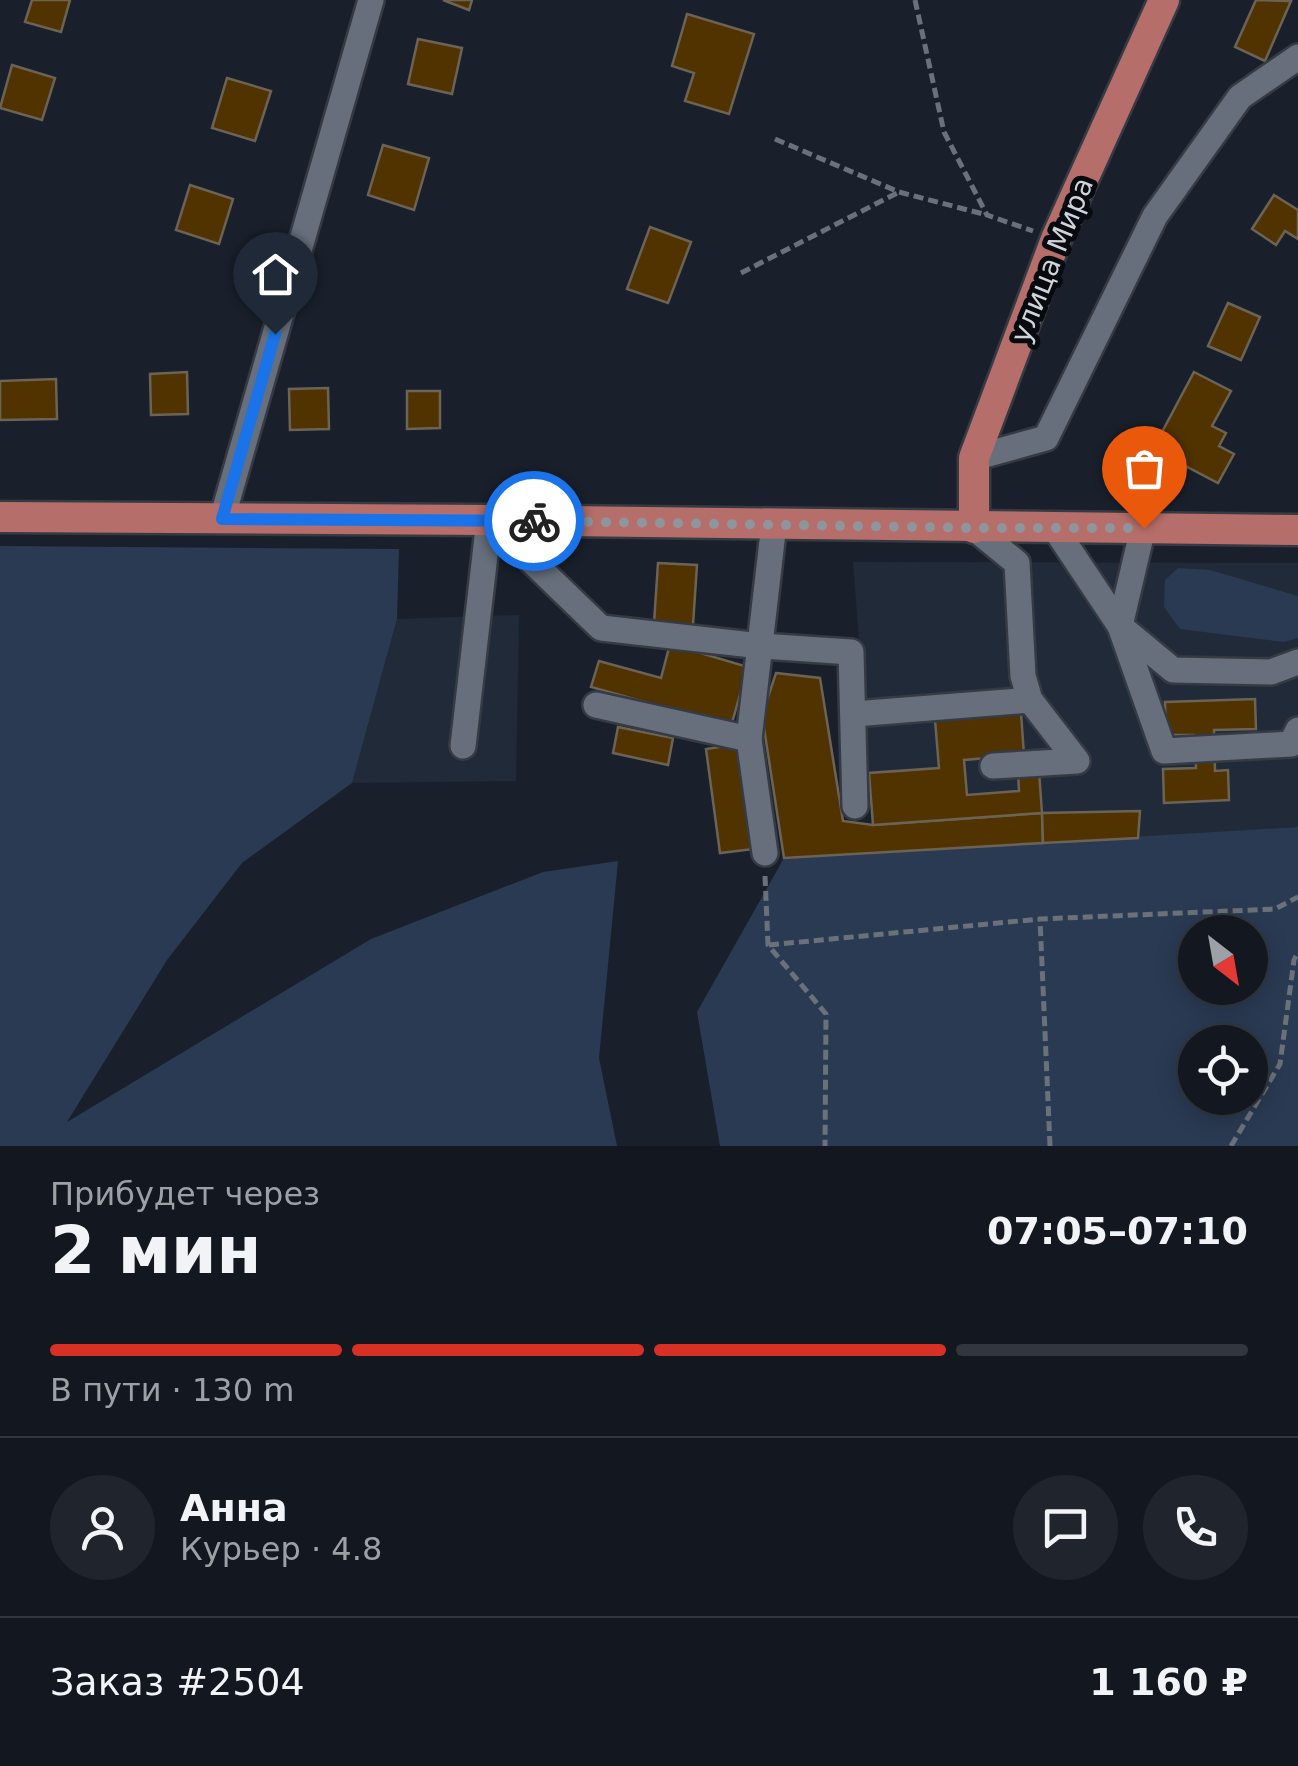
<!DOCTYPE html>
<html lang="ru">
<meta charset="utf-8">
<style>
body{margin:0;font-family:"DejaVu Sans",sans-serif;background:#20252d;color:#f1f3f6;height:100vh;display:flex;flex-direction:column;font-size:38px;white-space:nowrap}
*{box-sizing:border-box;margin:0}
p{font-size:32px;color:#9da0a5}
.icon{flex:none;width:55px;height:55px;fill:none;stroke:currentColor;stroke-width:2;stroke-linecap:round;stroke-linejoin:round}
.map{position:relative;height:1146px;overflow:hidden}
.details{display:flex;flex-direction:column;background:#131820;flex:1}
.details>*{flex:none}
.needle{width:65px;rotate:149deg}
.buttons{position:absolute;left:1178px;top:915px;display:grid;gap:20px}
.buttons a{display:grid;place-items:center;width:90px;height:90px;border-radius:50%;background:#131820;box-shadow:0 5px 25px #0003,0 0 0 2px #32373e;font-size:50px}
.pin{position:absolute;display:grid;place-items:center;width:85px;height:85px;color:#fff;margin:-102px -42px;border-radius:50% 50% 50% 0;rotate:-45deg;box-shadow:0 0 10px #0007}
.pin .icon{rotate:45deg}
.courier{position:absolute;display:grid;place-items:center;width:100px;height:100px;margin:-50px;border:8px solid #1a73e8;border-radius:50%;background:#fff;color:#222;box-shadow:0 2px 12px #0007}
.headline em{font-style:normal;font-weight:800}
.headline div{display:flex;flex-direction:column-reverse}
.headline{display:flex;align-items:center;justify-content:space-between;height:170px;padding:0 50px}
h1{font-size:65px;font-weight:800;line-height:75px}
.bar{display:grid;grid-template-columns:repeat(4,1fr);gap:15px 10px;align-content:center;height:120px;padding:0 50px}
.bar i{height:12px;border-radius:8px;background:#32373e}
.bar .selected{background:#d93025}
.bar p{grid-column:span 4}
.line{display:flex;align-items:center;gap:25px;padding:0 50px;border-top:2px solid #32373e}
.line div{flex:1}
.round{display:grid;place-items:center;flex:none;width:105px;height:105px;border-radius:52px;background:#20252d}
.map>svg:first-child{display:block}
.built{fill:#212a39}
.green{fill:#2a3a52;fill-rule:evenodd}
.building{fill:#513300;stroke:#6c6357;stroke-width:2.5}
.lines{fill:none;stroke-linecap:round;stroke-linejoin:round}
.minor-casing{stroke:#353a43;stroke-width:30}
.major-casing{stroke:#353a43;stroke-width:35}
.path{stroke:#6b717b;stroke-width:5;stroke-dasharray:10 5;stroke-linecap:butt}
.minor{stroke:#666f7b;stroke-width:25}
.major{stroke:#b66e6a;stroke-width:30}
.done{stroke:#8f959d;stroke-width:10;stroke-dasharray:0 18}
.route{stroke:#1a73e8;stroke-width:12}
.labels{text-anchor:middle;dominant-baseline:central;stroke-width:10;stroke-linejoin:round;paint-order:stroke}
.street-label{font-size:28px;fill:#cfd4db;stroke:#070a0e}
</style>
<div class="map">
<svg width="1298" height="1146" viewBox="0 0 1298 1146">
<rect width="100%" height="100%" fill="#19202b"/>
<g class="built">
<path d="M853,562L1298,563V827L1138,838L1140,811L1042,813L873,825Z"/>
<path d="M519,615L516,781L352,783L397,619Z"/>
</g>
<g class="green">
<path d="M0,546L399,549L397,619L352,783L242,863L167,960L67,1122L371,939L543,872L618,861L599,1058L617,1146H0Z"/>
<path d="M1178,568L1210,570L1298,596V638L1284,642L1180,629L1164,607L1165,580Z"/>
<path d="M1298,827V1146H720L697,1012L784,858ZM1195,932H1250V988H1195ZM1195,1042H1250V1098H1195Z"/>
</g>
<g class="building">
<path d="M32,0H70L61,32L25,22Z"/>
<path d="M443,0H472L469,10Z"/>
<path d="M1256,0L1291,1L1265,61L1235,47Z"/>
<path d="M687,14L754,34L729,114L685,101L694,73L672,66Z"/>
<path d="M418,39L462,48L452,94L408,84Z"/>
<path d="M12,65L55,78L42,120L0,108Z"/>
<path d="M227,78L271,91L255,141L212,128Z"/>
<path d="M383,145L429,158L414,210L368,195Z"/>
<path d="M190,185L233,199L219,244L176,230Z"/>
<path d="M1274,195L1298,210V239L1285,231L1276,245L1252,229Z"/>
<path d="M650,227L691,242L668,303L627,289Z"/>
<path d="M1228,303L1260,317L1241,360L1208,346Z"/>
<path d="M187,372L188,414L151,415L150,374Z"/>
<path d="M1194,372L1231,391L1212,426L1226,433L1219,446L1234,454L1218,483L1153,449Z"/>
<path d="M56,379L57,419L0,420V381Z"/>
<path d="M328,388L329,429L290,430L289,389Z"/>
<path d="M407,391H440V428L407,429Z"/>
<path d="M658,563L697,565L693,625L654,623Z"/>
<path d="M670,644L748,667L731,726L591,687L599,661L661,678Z"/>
<path d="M776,673L820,678L843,821L873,825L1042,813L1043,843L784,858L762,715Z"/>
<path d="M1255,699L1256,729L1214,730L1215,771L1228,770L1229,800L1164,803L1163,769L1196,768L1194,735H1166L1165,702Z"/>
<path d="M1021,713L1024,755L964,760L967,795L1019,791L1018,773L1039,771L1042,813L873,825L869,773L939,768L935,720Z"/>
<path d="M618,727L673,738L668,765L613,753Z"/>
<path d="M740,744L754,849L720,853L706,749Z"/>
<path d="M1140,811L1138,838L1043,843L1042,813Z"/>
</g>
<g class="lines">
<g class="minor-casing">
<g id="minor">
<path d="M974,458L1046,438L1155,216L1240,97L1298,57"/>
<path d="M222,519L371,0"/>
<path d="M489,520L601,628L761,646L851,652L855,806"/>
<path d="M1054,527L1120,626L1164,751L1291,744L1298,730"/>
<path d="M974,528L1017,563L1023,676L1030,700L1077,761L993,766"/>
<path d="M1143,528L1120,626L1173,670L1271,672L1298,662"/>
<path d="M596,705L749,739"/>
<path d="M854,714L1030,700"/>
<path d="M463,746L489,520"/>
<path d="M765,853L749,739L774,524"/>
</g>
</g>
<g class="major-casing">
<g id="major">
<path d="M0,517L489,520L1298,530"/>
<path d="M974,528V458L1056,239L1164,0"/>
</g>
</g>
<g class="path">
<path d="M915,0L944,132L987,215L1033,231"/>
<path d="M775,139L899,192L987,215"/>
<path d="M741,273L899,192"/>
<path d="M765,876L768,945L826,1014L825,1146"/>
<path d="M769,945L1040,919"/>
<path d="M1050,1146L1040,919L1275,909L1298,897"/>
<path d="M1231,1146L1280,1064L1294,960L1298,952"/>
</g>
<use href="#minor" class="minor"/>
<use href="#major" class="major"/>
</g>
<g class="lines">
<path class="done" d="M534,521L974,528H1144"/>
<path class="route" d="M275,334L222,519L534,521"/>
</g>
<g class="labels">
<g class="street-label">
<text transform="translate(1052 260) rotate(-68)">улица Мира</text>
</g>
</g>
</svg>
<div class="buttons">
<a><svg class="needle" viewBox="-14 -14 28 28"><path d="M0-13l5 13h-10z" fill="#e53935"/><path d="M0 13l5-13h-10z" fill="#9da0a5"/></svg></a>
<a><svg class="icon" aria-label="locate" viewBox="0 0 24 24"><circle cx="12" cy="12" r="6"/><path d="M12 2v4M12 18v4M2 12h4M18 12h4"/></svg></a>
</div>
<div class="pin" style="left:1144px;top:528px;background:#ea580c"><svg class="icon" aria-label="bag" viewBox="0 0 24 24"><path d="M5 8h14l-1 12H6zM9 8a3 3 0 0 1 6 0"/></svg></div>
<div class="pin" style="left:275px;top:334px;background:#1f2937"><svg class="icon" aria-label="home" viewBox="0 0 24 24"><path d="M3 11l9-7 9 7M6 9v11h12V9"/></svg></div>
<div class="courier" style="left:534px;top:521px"><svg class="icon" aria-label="bike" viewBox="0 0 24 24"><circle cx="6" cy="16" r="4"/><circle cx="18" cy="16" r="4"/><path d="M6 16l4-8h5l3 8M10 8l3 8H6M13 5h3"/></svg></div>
</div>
<section class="details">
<div class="headline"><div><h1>2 мин</h1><p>Прибудет через</p></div><em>07:05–07:10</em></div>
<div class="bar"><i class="selected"></i><i class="selected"></i><i class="selected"></i><i></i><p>В пути · 130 m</p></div>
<div class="line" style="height:180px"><a class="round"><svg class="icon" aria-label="person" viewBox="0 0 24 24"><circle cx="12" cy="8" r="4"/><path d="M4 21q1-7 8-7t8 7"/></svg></a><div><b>Анна</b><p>Курьер · 4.8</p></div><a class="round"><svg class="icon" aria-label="chat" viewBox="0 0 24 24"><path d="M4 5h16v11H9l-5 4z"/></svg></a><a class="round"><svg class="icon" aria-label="phone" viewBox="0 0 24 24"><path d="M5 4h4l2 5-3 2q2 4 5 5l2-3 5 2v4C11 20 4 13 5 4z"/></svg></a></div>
<div class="line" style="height:130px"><div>Заказ #2504</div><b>1 160 ₽</b></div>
</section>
